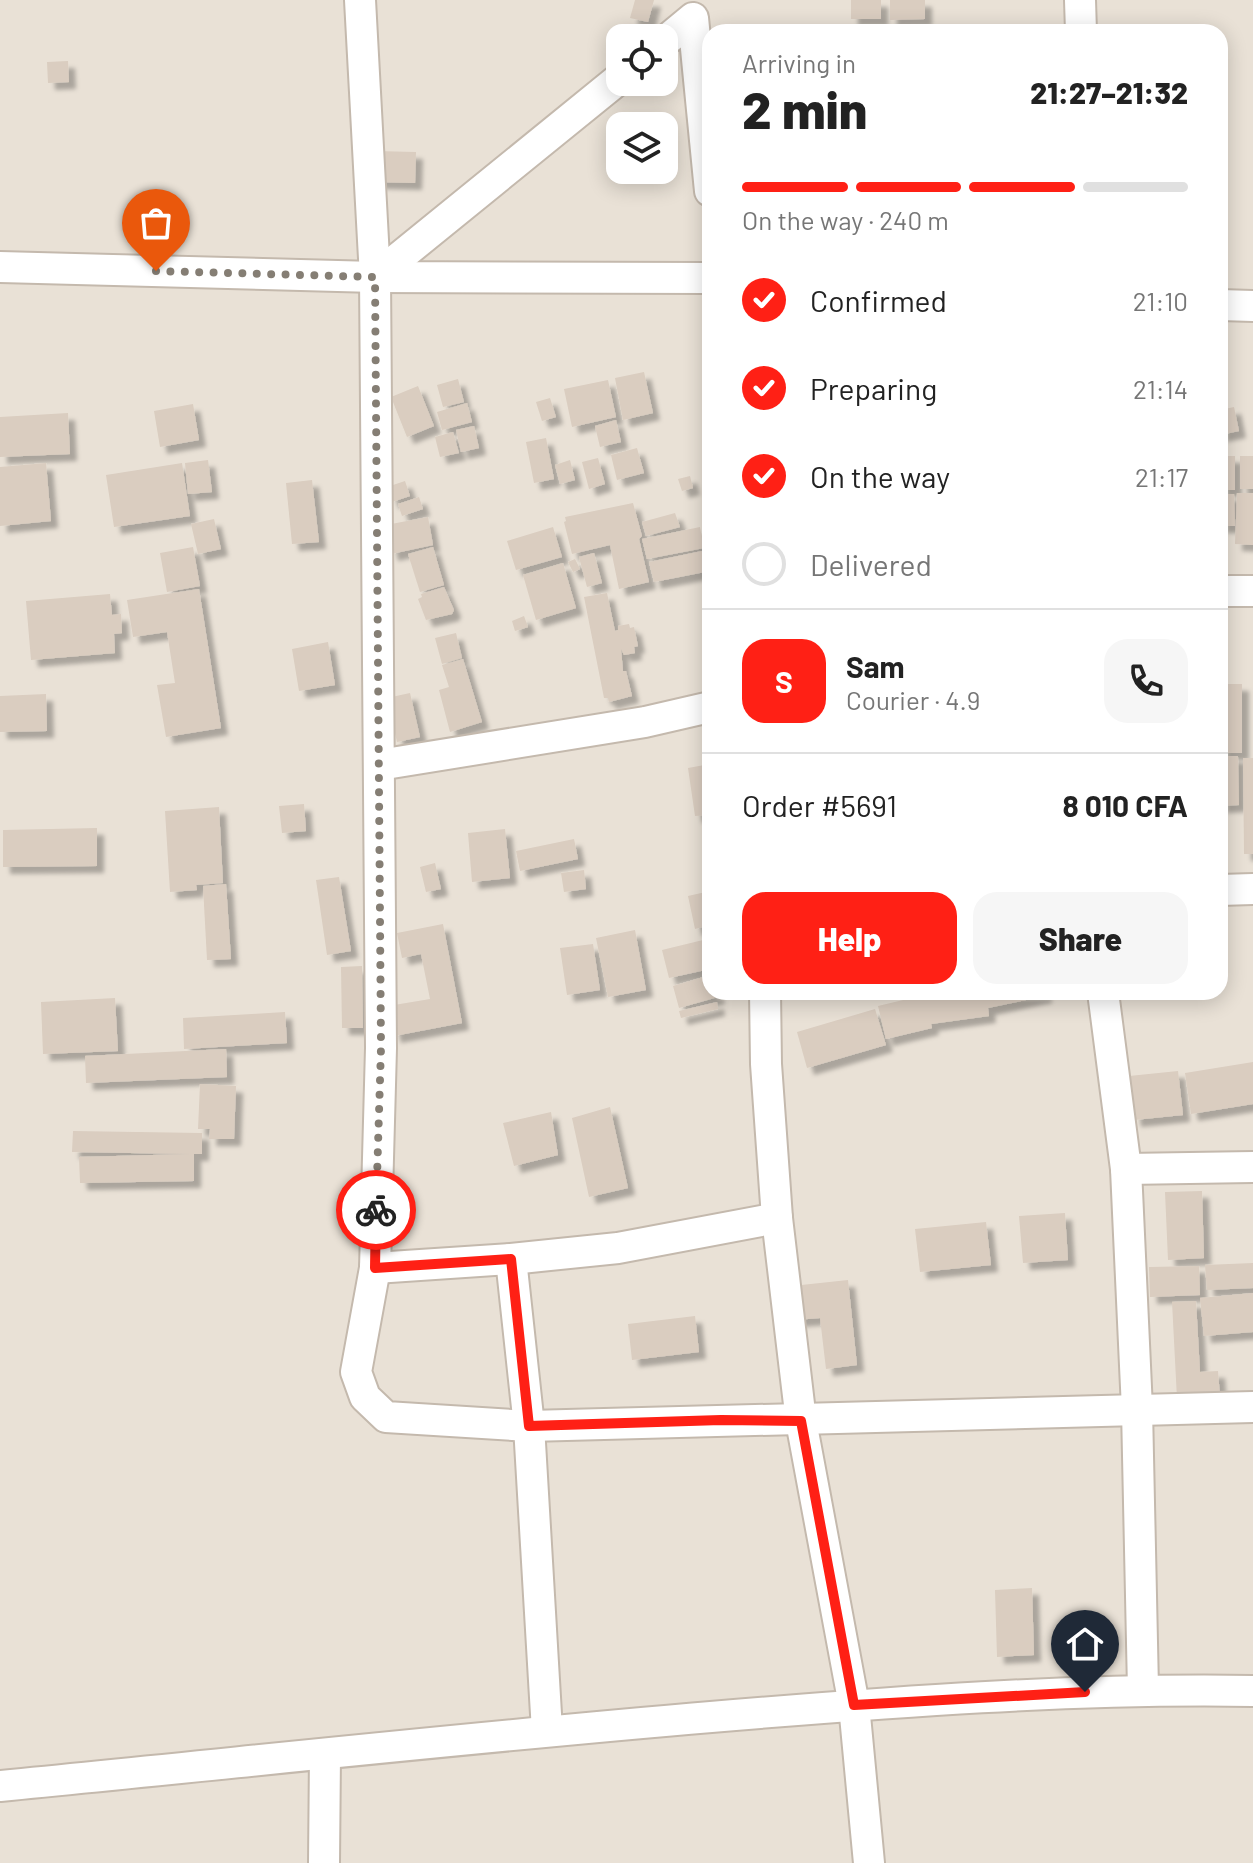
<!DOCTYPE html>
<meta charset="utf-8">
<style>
body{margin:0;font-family:Barlow,sans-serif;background:#f6f6f6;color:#222;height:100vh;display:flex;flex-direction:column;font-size:30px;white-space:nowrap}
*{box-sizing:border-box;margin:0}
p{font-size:26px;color:#767676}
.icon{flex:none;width:44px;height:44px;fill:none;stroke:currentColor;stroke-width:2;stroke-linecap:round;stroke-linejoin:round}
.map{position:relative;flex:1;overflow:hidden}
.sheet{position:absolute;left:702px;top:24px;width:526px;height:976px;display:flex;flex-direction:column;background:#fff;border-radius:24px;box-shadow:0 4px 20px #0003}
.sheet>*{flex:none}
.buttons{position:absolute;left:606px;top:24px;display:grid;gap:16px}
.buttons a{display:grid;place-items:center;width:72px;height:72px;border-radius:16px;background:#fff;box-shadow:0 4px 20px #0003;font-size:40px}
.pin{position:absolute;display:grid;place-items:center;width:68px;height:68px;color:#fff;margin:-82px -34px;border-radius:50% 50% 50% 0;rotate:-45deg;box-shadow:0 0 8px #0007}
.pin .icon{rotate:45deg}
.courier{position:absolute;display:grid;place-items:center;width:80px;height:80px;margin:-40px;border:6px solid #ff2015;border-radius:50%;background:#fff;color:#222;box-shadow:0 2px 10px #0007}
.head em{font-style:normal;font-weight:800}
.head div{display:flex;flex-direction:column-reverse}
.head{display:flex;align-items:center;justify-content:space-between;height:136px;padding:0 40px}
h1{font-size:52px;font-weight:800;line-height:60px}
.bar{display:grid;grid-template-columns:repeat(4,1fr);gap:12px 8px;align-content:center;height:96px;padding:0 40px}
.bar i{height:10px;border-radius:6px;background:#e0e0e0}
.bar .current{background:#ff2015}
.bar p{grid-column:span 4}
.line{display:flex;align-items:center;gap:20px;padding:0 40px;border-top:2px solid #e0e0e0}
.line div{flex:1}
.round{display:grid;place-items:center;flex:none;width:84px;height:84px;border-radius:24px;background:#f6f6f6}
ol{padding:0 40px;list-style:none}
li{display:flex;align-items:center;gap:24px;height:88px}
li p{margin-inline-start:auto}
li .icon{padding:8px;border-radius:50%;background:#ff2015;color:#fff;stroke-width:4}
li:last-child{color:#767676}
li i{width:44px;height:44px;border:4px solid #e0e0e0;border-radius:50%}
.cta{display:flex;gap:16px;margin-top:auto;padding:16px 40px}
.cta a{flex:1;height:92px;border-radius:24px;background:#ff2015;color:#fff;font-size:32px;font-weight:800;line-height:92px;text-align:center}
.cta a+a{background:#f6f6f6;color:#222}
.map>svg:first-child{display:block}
.residential{fill:#e9e1d6;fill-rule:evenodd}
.building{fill:#dacdc0;filter:url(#shadow)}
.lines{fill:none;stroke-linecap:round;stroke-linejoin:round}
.street-casing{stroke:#c4b9ad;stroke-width:34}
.street{stroke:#fff;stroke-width:30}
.done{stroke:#857e74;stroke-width:8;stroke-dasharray:0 14.4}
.route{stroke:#ff2015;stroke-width:10}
</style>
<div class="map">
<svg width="1253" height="1863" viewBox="0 0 1253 1863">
<defs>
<filter id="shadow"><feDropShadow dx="7" dy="7" stdDeviation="2" flood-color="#0004"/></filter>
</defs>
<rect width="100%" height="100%" fill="#f5f0e8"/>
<path class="residential" d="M0,0H1253V1863H0ZM710,32H1220V992H710ZM620,38H664V82H620ZM620,126H664V170H620Z"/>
<g class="building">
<path d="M635,0H654L648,22L630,18Z"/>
<rect x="851" y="0" width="30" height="19"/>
<path d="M890,0H925V19L890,20Z"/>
<path d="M989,25V32H944V30Z"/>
<path d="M68,61L69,82L48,83L47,62Z"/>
<path d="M375,151L416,152L415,183L375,182Z"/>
<path d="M644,372L653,413L623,420L615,378Z"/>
<path d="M458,379L464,402L443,407L437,385Z"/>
<path d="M608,380L616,417L572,427L564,389Z"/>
<path d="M418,386L434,426L407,437L391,397Z"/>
<path d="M550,398L556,417L542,421L536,402Z"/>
<path d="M467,403L472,422L442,430L437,412Z"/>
<path d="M193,404L199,440L160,447L154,411Z"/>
<path d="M1234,407L1239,431L1220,435V410Z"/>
<path d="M68,413L70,454L0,457V417Z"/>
<path d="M616,420L621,442L600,447L595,426Z"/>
<path d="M474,426L479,448L461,452L456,430Z"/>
<path d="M453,432L459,453L440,457L435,437Z"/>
<path d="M546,438L554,479L534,483L526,442Z"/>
<path d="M637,448L644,473L617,480L611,455Z"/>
<rect x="1220" y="456" width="15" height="34"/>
<rect x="1240" y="456" width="13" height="33"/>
<path d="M598,458L605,484L589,489L582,462Z"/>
<path d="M208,460L212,492L188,494L185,463Z"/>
<path d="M570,460L575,480L560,484L555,465Z"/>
<path d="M46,463L51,521L0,526V467Z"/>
<path d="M182,463L190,516L114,527L106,475Z"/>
<path d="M690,476L693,488L682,491L678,479Z"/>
<path d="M312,480L319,542L292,544L286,483Z"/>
<path d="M405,481L410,496L392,502L387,487Z"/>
<path d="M1237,493H1253V545L1235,544Z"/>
<path d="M1220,494H1234L1235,526H1220Z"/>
<path d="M419,497L423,509L402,516L398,504Z"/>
<path d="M633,503L642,536L639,539L649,582L619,589L610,545L572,554L564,522L566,521L565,517Z"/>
<path d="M675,513L680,527L646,536L642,522Z"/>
<path d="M428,517L433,545L391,554L386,525Z"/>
<path d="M214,519L221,549L198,554L191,524Z"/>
<path d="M553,527L562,557L516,570L507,541Z"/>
<path d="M700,527L704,548L647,559L642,539Z"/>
<path d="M193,547L200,586L167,592L160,553Z"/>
<path d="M433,547L444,585L420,592L408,554Z"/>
<path d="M707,550L710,571L654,582L649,562Z"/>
<path d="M594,553L602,583L587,587L579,557Z"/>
<path d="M575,559L580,569L573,572L568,562Z"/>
<path d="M563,563L576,608L536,620L523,575Z"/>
<path d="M444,587L454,610L452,614L426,620L418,599L422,597L421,594Z"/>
<path d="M199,589L221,728L166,737L157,685L175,683L167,632L133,637L127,600Z"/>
<path d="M607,593L615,631L618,630V626L629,624L630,628L634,627L638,646L634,647L635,653L624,655L621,649L623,671H626L632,696L609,702L608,698H604L584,597Z"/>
<path d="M110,594L112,615L121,614L122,633L114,634L115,653L31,660L26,601Z"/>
<path d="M524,616L528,627L515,631L512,621Z"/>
<path d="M456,633L462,658L442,664L435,638Z"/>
<path d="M328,642L335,685L299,691L292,649Z"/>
<path d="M463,659L482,722L450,732L439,690L449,687L442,665Z"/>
<path d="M1221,684H1242V753H1220Z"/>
<path d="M410,693L420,737L397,742L387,698Z"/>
<path d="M46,694L47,731L0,732V696Z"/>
<path d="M1220,756H1238L1239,805L1220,806Z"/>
<path d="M1243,758H1253V854H1244Z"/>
<path d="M710,764V815L695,816L688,768Z"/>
<path d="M304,804L306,831L282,833L279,806Z"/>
<path d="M219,807L223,883L196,885L197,890L170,892L165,811Z"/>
<path d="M97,828V866L3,867V830Z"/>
<path d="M505,829L510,878L472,882L468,833Z"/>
<path d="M574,839L578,859L520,871L516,851Z"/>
<path d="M435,863L441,889L426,892L420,867Z"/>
<path d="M584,870L586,889L564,892L561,873Z"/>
<path d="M339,877L351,951L327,955L316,880Z"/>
<path d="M226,884L231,959L207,960L203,886Z"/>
<path d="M710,891V925L695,929L688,896Z"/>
<path d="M443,924L462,1023L394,1036L388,1006L430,999L421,954L402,958L397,933Z"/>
<path d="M635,930L646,990L608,997L596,938Z"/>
<path d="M703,940L710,969L669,978L662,950Z"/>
<path d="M593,944L600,990L567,995L560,948Z"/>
<path d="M362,966L363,1028H342L341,967Z"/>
<path d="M710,975V992H717L718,997L679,1008L673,986Z"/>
<path d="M924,992H1045V996L988,1008L989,1016L931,1024L932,1028L886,1039L878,1006L924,995Z"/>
<path d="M115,998L118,1051L43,1054L41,1002Z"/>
<path d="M717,1002L718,1009L681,1018L679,1011Z"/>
<path d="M875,1009L886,1045L807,1068L797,1032Z"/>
<path d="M285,1012L287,1043L184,1049L183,1018Z"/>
<path d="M226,1049L227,1077L86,1083L85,1056Z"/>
<path d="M1253,1062V1104L1191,1114L1185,1073Z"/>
<path d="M1178,1071L1183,1115L1134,1120L1129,1076Z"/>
<path d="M200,1084L236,1086L234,1139H209L210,1129H198Z"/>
<path d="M610,1107L628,1188L589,1197L572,1118Z"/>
<path d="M551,1112L558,1155L514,1166L503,1123Z"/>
<path d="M73,1131L202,1133V1154H194V1181L80,1183L79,1157L189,1154L72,1152Z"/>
<path d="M1202,1191L1204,1258L1168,1260L1165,1192Z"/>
<path d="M1065,1213L1068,1260L1023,1263L1019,1216Z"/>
<path d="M986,1222L991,1265L920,1272L915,1229Z"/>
<path d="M1253,1263V1288L1207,1290L1205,1265Z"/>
<path d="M1199,1266L1200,1295L1150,1297L1149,1267Z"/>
<path d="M848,1280L857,1365L826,1369L820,1318L796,1320L792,1286Z"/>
<path d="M1253,1293V1332L1204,1336L1200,1298Z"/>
<path d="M1196,1301L1200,1372L1218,1371L1220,1396L1177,1399L1172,1302Z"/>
<path d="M695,1316L699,1352L632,1360L628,1324Z"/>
<path d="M1032,1588L1034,1655L997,1657L995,1590Z"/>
</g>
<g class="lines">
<g class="street-casing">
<g id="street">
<path d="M360,0L375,277L381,1048L375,1268L356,1372L365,1397L386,1417L529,1426L1253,1407"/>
<path d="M1080,0L1081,32"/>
<path d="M664,42L693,18L710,191"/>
<path d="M0,267L375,277L710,278"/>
<path d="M375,277L620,78"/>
<path d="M1220,305L1253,306"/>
<path d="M1220,591H1253"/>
<path d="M379,765L645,722L710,707"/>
<path d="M1220,890L1253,889"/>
<path d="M765,992L766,1064L777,1218L801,1421L854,1705L869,1863"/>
<path d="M1103,992L1126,1169L1137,1409L1143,1689"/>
<path d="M1126,1169L1253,1167"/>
<path d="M511,1259L529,1426L547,1731"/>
<path d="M375,1268L511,1259L618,1248L777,1218"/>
<path d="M0,1786C237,1763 473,1737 711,1717C891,1702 1072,1688 1253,1691"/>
<path d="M324,1863L325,1754"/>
</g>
</g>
<use href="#street" class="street"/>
</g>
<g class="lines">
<path class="done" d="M156,271L375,277L381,1048L376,1210"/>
<path class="route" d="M376,1210L375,1268L511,1259L529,1426L721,1420L801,1421L854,1705L1085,1692"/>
</g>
</svg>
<div class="buttons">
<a><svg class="icon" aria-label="locate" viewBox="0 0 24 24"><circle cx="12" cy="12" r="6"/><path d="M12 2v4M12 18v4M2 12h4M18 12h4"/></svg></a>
<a><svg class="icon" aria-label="layers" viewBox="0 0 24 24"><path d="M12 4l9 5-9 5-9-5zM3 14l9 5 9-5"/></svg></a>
</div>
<div class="pin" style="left:156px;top:271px;background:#ea580c"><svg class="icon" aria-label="bag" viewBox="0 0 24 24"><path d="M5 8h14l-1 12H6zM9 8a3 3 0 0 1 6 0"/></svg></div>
<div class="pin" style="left:1085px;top:1692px;background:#1f2937"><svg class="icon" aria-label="home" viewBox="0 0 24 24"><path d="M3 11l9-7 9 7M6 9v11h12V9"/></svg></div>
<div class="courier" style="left:376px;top:1210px"><svg class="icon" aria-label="bike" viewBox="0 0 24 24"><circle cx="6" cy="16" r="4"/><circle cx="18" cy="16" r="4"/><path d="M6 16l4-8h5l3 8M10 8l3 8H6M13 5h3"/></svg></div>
<section class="sheet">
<div class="head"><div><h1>2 min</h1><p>Arriving in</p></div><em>21:27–21:32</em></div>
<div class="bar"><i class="current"></i><i class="current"></i><i class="current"></i><i></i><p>On the way · 240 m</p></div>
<ol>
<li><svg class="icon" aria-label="check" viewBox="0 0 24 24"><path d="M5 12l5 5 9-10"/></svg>Confirmed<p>21:10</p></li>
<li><svg class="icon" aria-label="check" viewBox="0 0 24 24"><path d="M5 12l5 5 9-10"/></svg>Preparing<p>21:14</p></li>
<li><svg class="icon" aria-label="check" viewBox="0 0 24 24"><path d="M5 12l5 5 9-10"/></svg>On the way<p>21:17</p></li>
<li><i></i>Delivered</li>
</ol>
<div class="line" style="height:144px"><b class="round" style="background:#ff2015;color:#fff">S</b><div><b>Sam</b><p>Courier · 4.9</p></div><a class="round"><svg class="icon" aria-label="phone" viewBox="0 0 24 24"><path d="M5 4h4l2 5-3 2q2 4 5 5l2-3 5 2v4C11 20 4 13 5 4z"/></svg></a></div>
<div class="line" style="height:104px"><div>Order #5691</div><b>8 010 CFA</b></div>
<div class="cta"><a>Help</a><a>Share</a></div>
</section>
</div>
